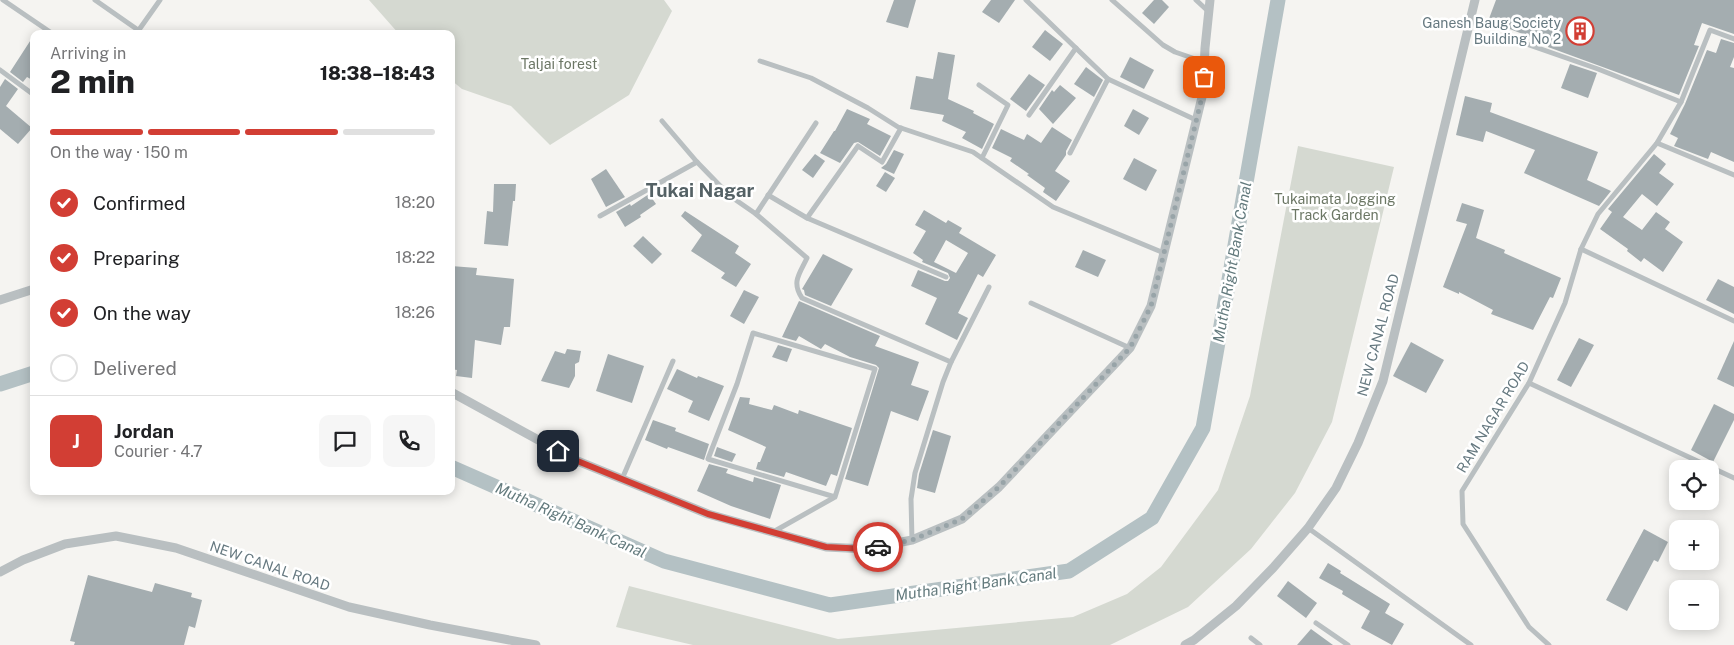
<!DOCTYPE html>
<meta charset="utf-8">
<style>
body{margin:0;font-family:"Public Sans",sans-serif;background:#f6f6f6;color:#202124;height:100vh;display:flex;flex-direction:column;font-size:19px;white-space:nowrap}
*{box-sizing:border-box;margin:0}
p{font-size:16px;color:#757577}
.icon{flex:none;width:28px;height:28px;fill:none;stroke:currentColor;stroke-width:2;stroke-linecap:round;stroke-linejoin:round}
.map{position:relative;flex:1;overflow:hidden}
.drawer{position:absolute;left:30px;top:30px;width:425px;height:465px;display:flex;flex-direction:column;background:#fff;border-radius:10px;box-shadow:0 2px 12px #0003}
.drawer>*{flex:none}
.tools{position:absolute;left:1669px;top:460px;display:grid;gap:10px}
.tools a{display:grid;place-items:center;width:50px;height:50px;border-radius:10px;background:#fff;box-shadow:0 2px 12px #0003;font-size:25px}
.pin{position:absolute;display:grid;place-items:center;width:42px;height:42px;color:#fff;margin:-21px;border-radius:10px;box-shadow:0 2px 8px #0006}
.courier{position:absolute;display:grid;place-items:center;width:50px;height:50px;margin:-25px;border:4px solid #d23e34;border-radius:50%;background:#fff;color:#222;box-shadow:0 1px 6px #0007}
.head em{font-style:normal;font-weight:800}
.head div{display:flex;flex-direction:column-reverse}
.head{display:flex;align-items:center;justify-content:space-between;height:85px;padding:0 20px}
h1{font-size:32px;font-weight:800;line-height:38px}
.bar{display:grid;grid-template-columns:repeat(4,1fr);gap:8px 5px;align-content:center;height:60px;padding:0 20px}
.bar i{height:6px;border-radius:4px;background:#e0e0e0}
.bar .on{background:#d23e34}
.bar p{grid-column:span 4}
.line{display:flex;align-items:center;gap:12px;padding:0 20px;border-top:1px solid #e0e0e0}
.line div{flex:1}
.round{display:grid;place-items:center;flex:none;width:52px;height:52px;border-radius:10px;background:#f6f6f6}
ol{padding:0 20px;list-style:none}
li{display:flex;align-items:center;gap:15px;height:55px}
li p{margin-inline-start:auto}
li .icon{padding:5px;border-radius:50%;background:#d23e34;color:#fff;stroke-width:4}
li:last-child{color:#757577}
li i{width:28px;height:28px;border:2px solid #e0e0e0;border-radius:50%}
.map>svg:first-child{display:block}
.green{fill:#d5d9d1}
.lines{fill:none;stroke-linecap:round;stroke-linejoin:round}
.canal{stroke:#b4c1c4;stroke-width:15}
.building{fill:#a4adb0;fill-rule:evenodd}
.minor{stroke:#b9bfc1;stroke-width:5}
.tertiary{stroke:#b9bfc1;stroke-width:9}
.done{stroke:#98a4a8;stroke-width:5;stroke-dasharray:0 9}
.route{stroke:#d23e34;stroke-width:6}
.labels{text-anchor:middle;dominant-baseline:central;stroke-width:5;stroke-linejoin:round;paint-order:stroke}
.poi-label{font-size:14px;fill:#667980;stroke:#fff;text-anchor:end}
.park-label{font-size:14px;fill:#6c7765;stroke:#fff}
.street-label{font-size:14px;fill:#667980;stroke:#fff}
.water-label{font-size:15px;font-style:italic;fill:#637a7d;stroke:#fff}
.district-label{font-size:19px;font-weight:bold;fill:#546165;stroke:#fff}
</style>
<div class="map">
<svg width="1734" height="645" viewBox="0 0 1734 645">
<rect width="100%" height="100%" fill="#f5f4f1"/>
<g class="green">
<path d="M369,0H664L672,11L629,95L550,145L511,106L462,89L451,80V34H399Z"/>
<path d="M1298,146L1394,167L1332,422L1295,493L1251,549L1188,607L1110,645H693L616,627L629,586L838,639L1073,617L1127,594L1161,567L1218,490L1250,396Z"/>
</g>
<g class="lines">
<g class="canal">
<path d="M0,384L34,373"/>
<path d="M451,467L664,561L830,605L1069,571L1152,518L1203,428L1278,0"/>
</g>
</g>
<g class="building">
<path d="M894,0H916L908,28L886,22Z"/>
<path d="M991,0H1015L999,23L982,12Z"/>
<path d="M1154,0H1162L1169,7L1154,24L1142,13Z"/>
<path d="M1496,0H1734V34L1702,23L1694,45L1699,46L1679,95L1548,47L1549,44L1507,28L1506,31L1487,24Z"/>
<path d="M1045,30L1063,44L1050,61L1032,47Z"/>
<path d="M34,35V81L27,77L23,82L10,72Z"/>
<path d="M1721,39L1734,43V57L1730,67L1734,68V162L1711,152L1708,159L1674,146L1678,138L1670,134L1685,104L1707,50L1716,53Z"/>
<path d="M938,52L955,55L948,99L974,111L973,113L994,124L982,149L962,138L966,132L942,121L944,115L910,109L916,76L933,79Z"/>
<path d="M1130,57L1154,70L1144,89L1120,77Z"/>
<path d="M1570,64L1597,73L1588,98L1561,88Z"/>
<path d="M1086,67L1103,80L1094,97L1074,84Z"/>
<path d="M1029,74L1045,85L1026,111L1010,99Z"/>
<path d="M5,79L18,89L6,106L32,128L18,144L0,129V87Z"/>
<path d="M1060,85L1076,98L1053,124L1039,109L1052,90L1054,92Z"/>
<path d="M1465,96L1492,103L1490,112L1598,152L1587,180L1611,191L1599,206L1524,173L1535,150L1486,131L1483,142L1456,135Z"/>
<path d="M847,109L870,119L867,124L891,136L880,156L858,142L854,143L840,163L820,153L834,131H835Z"/>
<path d="M1133,109L1149,118L1139,135L1124,126Z"/>
<path d="M1052,127L1072,140L1066,151V155L1055,171L1070,181L1056,201L1043,192L1045,188L1027,175L1029,174L1010,161L1012,158L992,148L1001,129L1024,140L1027,134L1041,143Z"/>
<path d="M894,150L904,154L894,174L881,168L886,164Z"/>
<path d="M815,154L825,161L813,178L802,170Z"/>
<path d="M1654,154L1666,164L1659,173L1674,184L1657,206L1642,194L1623,217L1642,230L1656,212L1670,222L1665,229L1683,242L1663,272L1644,258L1641,262L1627,251L1628,249L1600,229L1612,212L1608,209Z"/>
<path d="M1134,158L1157,170L1146,191L1123,179Z"/>
<path d="M606,169L625,197L606,207L591,179Z"/>
<path d="M885,172L895,178L886,192L876,186Z"/>
<path d="M494,184H516L515,201H513L508,246L484,244L487,211L493,212Z"/>
<path d="M649,194L656,204L640,215L641,217L625,227L616,212L630,204L631,206Z"/>
<path d="M1462,203L1484,210L1476,238L1505,250L1504,253L1561,278L1553,298L1550,297L1533,330L1491,314L1493,310L1459,292V294L1443,287L1467,224L1456,221Z"/>
<path d="M924,210L946,223L948,220L962,228L959,233L996,255L983,277L978,274L958,313L968,318L957,340L925,324L937,298L911,286L918,270L945,281H948L950,278L948,273L922,262L923,260L913,253L926,231L915,225ZM946,240L968,253L956,273L934,262Z"/>
<path d="M685,211L739,246L735,253L751,264L736,287L721,278L725,273L691,251L702,235L681,216Z"/>
<path d="M643,236L662,254L652,264L633,246Z"/>
<path d="M1083,250L1106,260L1098,277L1075,267Z"/>
<path d="M823,254L853,269L831,306L805,295L804,290L802,289Z"/>
<path d="M451,266L477,268L476,275L514,279L510,327H504L501,345L475,340L472,378L456,376L457,370L451,369Z"/>
<path d="M1718,279L1734,287V314L1706,300Z"/>
<path d="M744,290L759,297L744,324L730,316Z"/>
<path d="M799,301L880,336L875,346L919,362L911,385L929,391L918,421L891,411L868,486L845,479L879,368L876,365L850,357L825,344L821,349L799,336L796,341L782,337Z"/>
<path d="M1579,338L1594,345L1571,387L1557,380Z"/>
<path d="M1734,341V387L1717,379Z"/>
<path d="M1411,342L1444,360L1426,393L1393,376Z"/>
<path d="M778,345L792,349L787,362L772,357Z"/>
<path d="M567,349L581,351L579,362L575,364V376L569,388L541,381L555,351L565,354Z"/>
<path d="M608,354L644,366L632,403L596,391Z"/>
<path d="M677,369L697,378L698,376L724,386L709,421L688,412L693,401L667,389Z"/>
<path d="M740,397L750,398L749,404L772,410L774,405L798,414L799,410L852,428L837,476L831,474L826,486L786,472L784,477L756,469L758,462H760L766,447L728,430Z"/>
<path d="M1714,404L1734,414V420L1713,462L1691,450Z"/>
<path d="M653,420L676,428L675,431L709,444L704,460L668,447L667,449L645,440Z"/>
<path d="M933,430L951,436L935,493L917,488L919,474Z"/>
<path d="M717,447L736,454L732,462L714,456Z"/>
<path d="M709,464L728,469L726,473L753,482L754,477L781,485L770,519L731,506L697,491Z"/>
<path d="M1644,529L1668,542L1658,562L1654,560L1627,611L1606,600Z"/>
<path d="M1328,563L1341,571L1340,573L1390,604L1385,613L1404,624L1392,645L1361,628L1370,611L1342,594L1343,591L1319,578Z"/>
<path d="M88,575L152,592L155,583L192,593L191,597L202,600L195,628L189,626L184,645H74L75,642L70,641Z"/>
<path d="M1288,581L1317,603L1306,618L1277,596Z"/>
<path d="M1311,629L1333,645H1297Z"/>
</g>
<g class="lines">
<g class="minor">
<path d="M3,0L53,34"/>
<path d="M95,0L138,30"/>
<path d="M1026,0L1108,79L1196,120"/>
<path d="M1112,0L1163,45L1175,52L1204,62"/>
<path d="M1196,0L1209,12"/>
<path d="M136,34L160,0"/>
<path d="M1515,40L1598,69L1681,102"/>
<path d="M760,61L811,78L868,108L898,127L973,152L1053,207L1164,253"/>
<path d="M0,70L34,95"/>
<path d="M979,85L1008,105L982,158"/>
<path d="M1029,115L1076,48"/>
<path d="M662,121L697,162L730,196L756,214L807,258C800,273 791,282 802,298L951,362L943,382L915,473L911,499L912,540"/>
<path d="M1657,143L1734,175"/>
<path d="M1070,153L1108,79"/>
<path d="M768,195L807,218L946,277"/>
<path d="M756,214L816,123"/>
<path d="M600,216L697,162"/>
<path d="M807,218L858,146L882,162L901,128"/>
<path d="M1581,249L1734,321"/>
<path d="M1031,303L1130,348"/>
<path d="M951,362L989,287"/>
<path d="M1529,383L1734,478"/>
<path d="M622,479L673,361"/>
<path d="M1308,528L1471,645"/>
<path d="M773,532L835,497L875,369L753,333L737,384L708,459L835,497"/>
<path d="M1316,623L1348,645"/>
<path d="M1251,638L1260,645"/>
<path d="M1549,645L1529,627L1463,524L1462,491L1529,383L1565,303L1581,249L1598,214L1657,143L1681,102L1710,30L1734,39"/>
</g>
<g class="tertiary">
<path d="M0,300L34,289"/>
<path d="M451,392L575,460L708,514L826,547L866,549L912,540L962,519L999,487L1130,348L1151,306L1203,93L1205,48L1210,0"/>
<path d="M0,572L23,560L65,544L116,536L176,548L349,607L430,625L536,645"/>
<path d="M1185,645L1194,640L1236,606L1273,568L1308,528L1336,488L1358,443L1383,381L1475,0"/>
</g>
</g>
<g class="lines">
<path class="done" d="M878,547L912,540L962,519L999,487L1130,348L1151,306L1203,93L1204,77"/>
<path class="route" d="M558,451L575,460L708,514L740,523L826,547L866,549L878,547"/>
</g>
<defs>
<g id="building-ring" transform="scale(1.4375)"><circle r="9.5" fill="#fff" stroke="#d23e34" stroke-width="1.5"/><path d="M-4-6H4V6H1V3H-1V6H-4ZM-2.5-4.3h1.7v1.8h-1.7ZM.8-4.3h1.7v1.8H.8ZM-2.5-1h1.7V.8h-1.7ZM.8-1h1.7V.8H.8Z" fill="#d23e34"/></g>
</defs>
<g fill-rule="evenodd">
<use href="#building-ring" x="1580" y="31"/>
</g>
<g class="labels">
<g class="poi-label">
<text x="1561" y="23">Ganesh Baug Society<tspan x="1561" dy="16">Building No 2</tspan></text>
</g>
<g class="park-label">
<text x="559" y="64">Taljai forest</text>
<text x="1335" y="199">Tukaimata Jogging<tspan x="1335" dy="16">Track Garden</tspan></text>
</g>
<g class="street-label">
<text transform="translate(1378 335) rotate(-75)">NEW CANAL ROAD</text>
<text transform="translate(1493 417) rotate(-59)">RAM NAGAR ROAD</text>
<text transform="translate(270 566) rotate(19)">NEW CANAL ROAD</text>
</g>
<g class="water-label">
<text transform="translate(1232 262) rotate(-80)">Mutha Right Bank Canal</text>
<text transform="translate(571 520) rotate(24)">Mutha Right Bank Canal</text>
<text transform="translate(976 584) rotate(-8)">Mutha Right Bank Canal</text>
</g>
<g class="district-label">
<text x="700" y="190">Tukai Nagar</text>
</g>
</g>
</svg>
<div class="tools">
<a><svg class="icon" aria-label="locate" viewBox="0 0 24 24"><circle cx="12" cy="12" r="6"/><path d="M12 2v4M12 18v4M2 12h4M18 12h4"/></svg></a>
<a>+</a>
<a>−</a>
</div>
<div class="pin" style="left:1204px;top:77px;background:#ea580c"><svg class="icon" aria-label="bag" viewBox="0 0 24 24"><path d="M5 8h14l-1 12H6zM9 8a3 3 0 0 1 6 0"/></svg></div>
<div class="pin" style="left:558px;top:451px;background:#1f2937"><svg class="icon" aria-label="home" viewBox="0 0 24 24"><path d="M3 11l9-7 9 7M6 9v11h12V9"/></svg></div>
<div class="courier" style="left:878px;top:547px"><svg class="icon" aria-label="car" viewBox="0 0 24 24"><path d="M5 17H2v-5l4-1 3-4h7l3 4 3 1v5h-3M9 17h6M6 11h13"/><circle cx="7" cy="17" r="2"/><circle cx="17" cy="17" r="2"/></svg></div>
<section class="drawer">
<div class="head"><div><h1>2 min</h1><p>Arriving in</p></div><em>18:38–18:43</em></div>
<div class="bar"><i class="on"></i><i class="on"></i><i class="on"></i><i></i><p>On the way · 150 m</p></div>
<ol>
<li><svg class="icon" aria-label="check" viewBox="0 0 24 24"><path d="M5 12l5 5 9-10"/></svg>Confirmed<p>18:20</p></li>
<li><svg class="icon" aria-label="check" viewBox="0 0 24 24"><path d="M5 12l5 5 9-10"/></svg>Preparing<p>18:22</p></li>
<li><svg class="icon" aria-label="check" viewBox="0 0 24 24"><path d="M5 12l5 5 9-10"/></svg>On the way<p>18:26</p></li>
<li><i></i>Delivered</li>
</ol>
<div class="line" style="height:90px"><b class="round" style="background:#d23e34;color:#fff">J</b><div><b>Jordan</b><p>Courier · 4.7</p></div><a class="round"><svg class="icon" aria-label="chat" viewBox="0 0 24 24"><path d="M4 5h16v11H9l-5 4z"/></svg></a><a class="round"><svg class="icon" aria-label="phone" viewBox="0 0 24 24"><path d="M5 4h4l2 5-3 2q2 4 5 5l2-3 5 2v4C11 20 4 13 5 4z"/></svg></a></div>
</section>
</div>
